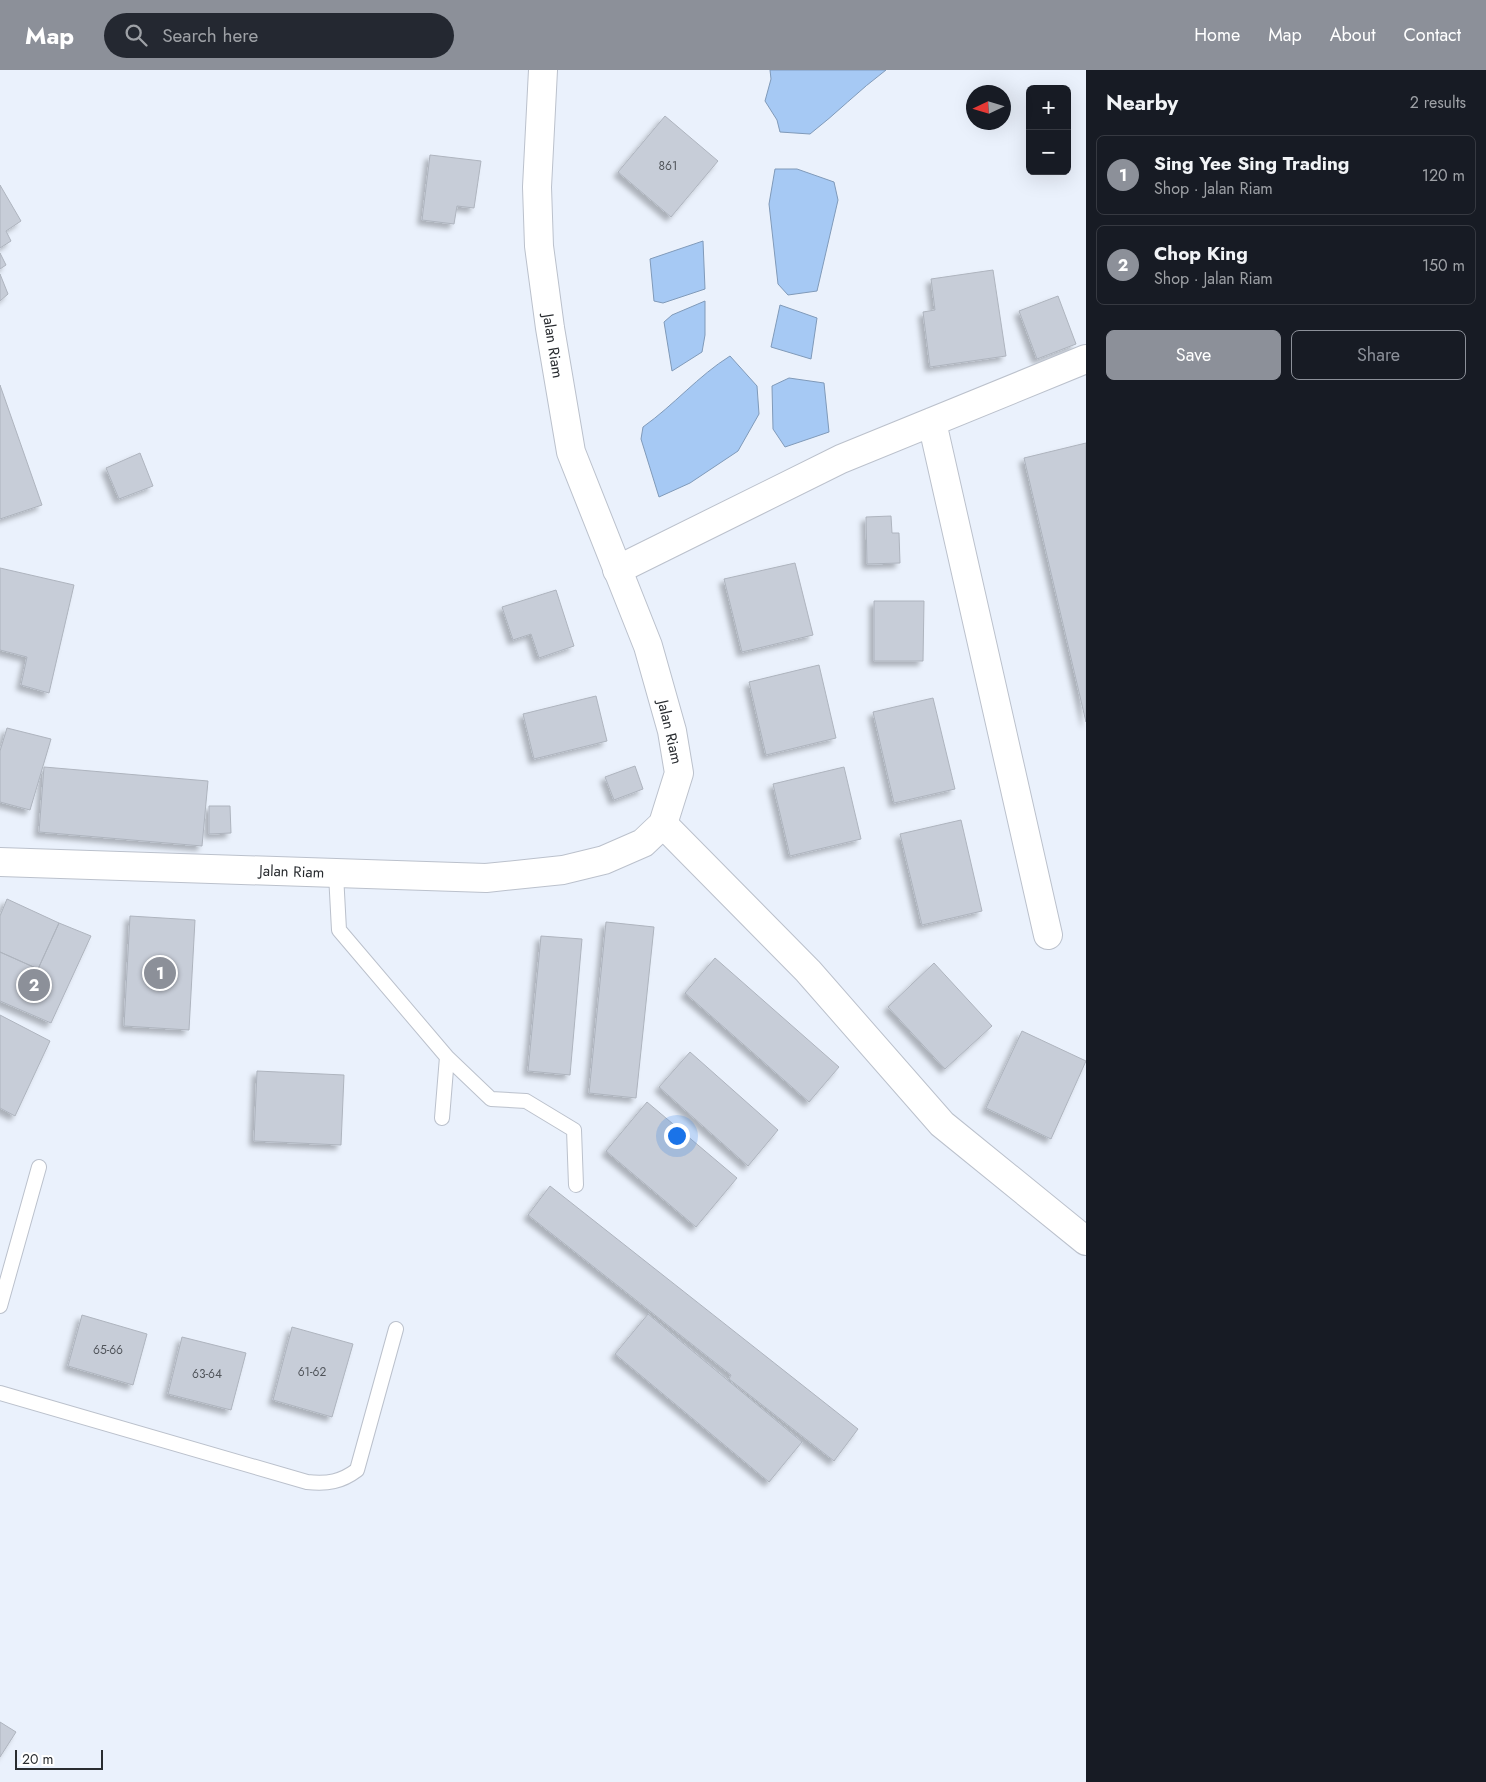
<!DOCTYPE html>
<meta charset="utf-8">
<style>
:root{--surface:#171b24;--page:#242831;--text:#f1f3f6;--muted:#9ea1a6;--line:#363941;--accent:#8c9099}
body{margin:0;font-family:Jost,sans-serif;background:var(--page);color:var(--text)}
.controls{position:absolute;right:15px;top:15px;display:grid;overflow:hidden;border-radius:8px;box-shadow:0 5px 20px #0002}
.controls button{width:45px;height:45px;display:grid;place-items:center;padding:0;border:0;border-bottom:1px solid var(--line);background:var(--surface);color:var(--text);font:25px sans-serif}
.compass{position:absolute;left:966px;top:15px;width:45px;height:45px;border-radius:50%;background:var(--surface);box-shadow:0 5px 20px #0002;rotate:266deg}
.scale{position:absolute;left:15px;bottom:12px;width:88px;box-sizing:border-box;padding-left:5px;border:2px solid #292c30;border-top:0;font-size:14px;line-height:18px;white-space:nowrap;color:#292c30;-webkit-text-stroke:4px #fff;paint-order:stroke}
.you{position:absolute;left:676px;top:1065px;width:18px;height:18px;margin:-12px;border:4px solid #fff;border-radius:50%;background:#1a73e8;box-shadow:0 0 0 8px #1a73e833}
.badge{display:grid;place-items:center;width:32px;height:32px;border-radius:50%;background:var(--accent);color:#fff;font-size:16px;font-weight:700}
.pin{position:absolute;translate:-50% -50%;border:2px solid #fff;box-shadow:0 1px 5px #0006}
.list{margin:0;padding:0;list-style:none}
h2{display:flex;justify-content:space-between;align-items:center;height:65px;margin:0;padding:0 20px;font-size:21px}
h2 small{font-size:16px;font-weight:400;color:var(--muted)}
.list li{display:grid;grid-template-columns:32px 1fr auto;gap:15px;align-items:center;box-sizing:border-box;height:80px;margin:0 10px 10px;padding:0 10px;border:1px solid var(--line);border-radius:8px}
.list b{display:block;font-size:19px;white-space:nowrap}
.list p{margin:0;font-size:16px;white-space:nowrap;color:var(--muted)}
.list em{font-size:16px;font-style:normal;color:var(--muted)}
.actions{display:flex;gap:10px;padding:15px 20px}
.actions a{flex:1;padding:11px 0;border:1px solid var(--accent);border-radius:8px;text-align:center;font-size:18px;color:var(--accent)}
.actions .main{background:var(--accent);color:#fff}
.icon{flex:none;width:28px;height:28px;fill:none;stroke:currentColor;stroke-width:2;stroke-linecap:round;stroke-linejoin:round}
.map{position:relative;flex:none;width:1086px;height:1712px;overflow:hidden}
header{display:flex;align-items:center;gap:30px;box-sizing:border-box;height:70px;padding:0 25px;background:var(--accent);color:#fff}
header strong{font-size:24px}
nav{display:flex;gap:28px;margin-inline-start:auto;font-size:18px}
.search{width:350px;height:45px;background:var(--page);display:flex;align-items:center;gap:12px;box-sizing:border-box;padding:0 18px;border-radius:28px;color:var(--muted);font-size:19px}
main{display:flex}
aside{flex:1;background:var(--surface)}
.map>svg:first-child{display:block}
</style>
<header>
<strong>Map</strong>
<div class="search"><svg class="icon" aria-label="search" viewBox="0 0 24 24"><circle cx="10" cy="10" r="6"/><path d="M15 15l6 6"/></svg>Search here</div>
<nav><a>Home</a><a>Map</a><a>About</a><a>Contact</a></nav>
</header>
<main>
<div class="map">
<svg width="1086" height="1712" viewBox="0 0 1086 1712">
<defs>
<filter id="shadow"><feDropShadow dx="-4.5" dy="4.5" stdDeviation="2.5" flood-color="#0004"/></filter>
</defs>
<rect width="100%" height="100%" fill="#eaf1fc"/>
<!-- water -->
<path fill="#a6c9f4" stroke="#809ab9" d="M770 0H886C859 20 836 44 810 64L780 62 777 50 765 31 771 9Z
M775 99H797L834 112 838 130 817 221 788 225 778 214 769 134Z
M703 171 705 219 663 233 654 231 650 189Z
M705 231V265L702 282 672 301 664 252 672 245Z
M780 235 817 248 811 289 771 277Z
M730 286 757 316 759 344 738 381 690 413 659 427 641 369 643 357C674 335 698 306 730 286Z
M789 308 824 313 829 362 785 377 773 359 772 316Z"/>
<!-- building -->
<path fill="#c7cdd8" stroke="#aeb4be" filter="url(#shadow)" d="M665 46 718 91 671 147 618 102Z
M430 85 481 91 474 138 457 136 454 154 422 150Z
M0 115 21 151 6 161 11 171 0 178Z
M0 183 6 195 0 199Z
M993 200 1006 286 930 297 923 242 935 240 931 209Z
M0 204 8 224 0 231Z
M1058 226 1076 274 1037 289 1019 241Z
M0 315 42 435 0 449Z
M1086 373V652L1024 388Z
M140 383 153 416 119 429 106 398Z
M891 446 892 463H899L900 493 867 494 866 447Z
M795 493 813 565 742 582 724 509Z
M0 498 74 515 49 623 21 615 27 587 0 580Z
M556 520 574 576 539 588 531 564 513 570 502 537Z
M874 531H924L923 591H874Z
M819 595 836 668 766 685 749 612Z
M596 626 607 671 534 689 523 644Z
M933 628 955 719 894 733 873 642Z
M7 658 51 669 30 740 0 732V681Z
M635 696 643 719 614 730 605 707Z
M44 697 208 711 202 776 39 762Z
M844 697 861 769 790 786 773 714Z
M209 736H230L231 763 209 764Z
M961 750 982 841 922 855 900 764Z
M7 829 59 853 38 899 0 882V846Z
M130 846 195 850 189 960 124 956Z
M606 852 654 857 636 1028 589 1023Z
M59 853 91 866 51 953 0 931V882L38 899Z
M541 866 582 869 570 1005 528 1001Z
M715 888 839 997 809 1032 685 923Z
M934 893 992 956 945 999 888 937Z
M0 945 50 971 15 1046 0 1038Z
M1022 961 1086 991 1051 1069 986 1038Z
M690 982 778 1060 748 1096 659 1017Z
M257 1001 344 1005 341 1075 254 1071Z
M647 1032 737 1108 696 1157 606 1081Z
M550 1116 858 1359 834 1391 729 1309 731 1305 528 1145Z
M648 1244 802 1372 769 1412 615 1284Z
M82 1245 147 1264 133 1315 68 1296Z
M292 1257 353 1274 332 1347 273 1330Z
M182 1267 246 1283 231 1340 168 1324Z
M0 1652 16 1662 0 1687Z"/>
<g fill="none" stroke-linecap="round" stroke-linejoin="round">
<defs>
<path id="service" d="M336 804 339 860 447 987 442 1048
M447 987 491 1029 526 1031 574 1060 576 1115
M0 1236 39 1097
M0 1323 307 1412C328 1414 341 1412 357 1400L396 1259"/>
<path id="minor" d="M932 352 1048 865
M617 500 841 389 1086 289
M663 754 808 901 942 1054 1086 1171"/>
<g id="tertiary">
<path id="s1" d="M0 792 486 808 563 800 604 790 643 773 663 754 679 703 672 661 648 576 571 382 550 258 539 176 537 117 543 0"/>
</g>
</defs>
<!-- service casing -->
<use href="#service" stroke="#bbc1cc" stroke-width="16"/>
<!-- minor casing -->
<use href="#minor" stroke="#bbc1cc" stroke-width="30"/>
<!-- tertiary casing -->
<use href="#tertiary" stroke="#bbc1cc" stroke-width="30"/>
<!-- service -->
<use href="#service" stroke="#fff" stroke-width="14"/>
<!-- minor -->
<use href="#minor" stroke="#fff" stroke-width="28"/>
<!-- tertiary -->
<use href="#tertiary" stroke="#fff" stroke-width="28"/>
</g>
<g text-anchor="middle" stroke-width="4.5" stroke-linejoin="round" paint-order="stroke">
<!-- number labels -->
<g font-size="12" fill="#50545a">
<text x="668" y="100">861</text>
<text x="108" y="1284">65-66</text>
<text x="312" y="1306">61-62</text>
<text x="207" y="1308">63-64</text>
</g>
<!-- street labels -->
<g font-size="15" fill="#292c30" stroke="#fff">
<text transform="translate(553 276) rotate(81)" y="5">Jalan Riam</text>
<text transform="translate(670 662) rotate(77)" y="5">Jalan Riam</text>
<text dy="5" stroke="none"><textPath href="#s1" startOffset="292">Jalan Riam</textPath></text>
</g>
</g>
</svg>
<div class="controls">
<button>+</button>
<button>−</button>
</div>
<svg class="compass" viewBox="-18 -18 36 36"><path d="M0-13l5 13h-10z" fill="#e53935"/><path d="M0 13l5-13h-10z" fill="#9ea1a6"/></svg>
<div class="scale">20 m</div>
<div class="you"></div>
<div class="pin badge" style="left:160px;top:903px">1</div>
<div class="pin badge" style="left:34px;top:915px">2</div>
</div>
<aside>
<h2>Nearby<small>2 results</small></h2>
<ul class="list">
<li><span class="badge">1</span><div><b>Sing Yee Sing Trading</b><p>Shop · Jalan Riam</p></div><em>120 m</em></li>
<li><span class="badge">2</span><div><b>Chop King</b><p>Shop · Jalan Riam</p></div><em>150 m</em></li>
</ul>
<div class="actions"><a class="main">Save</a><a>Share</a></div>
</aside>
</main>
